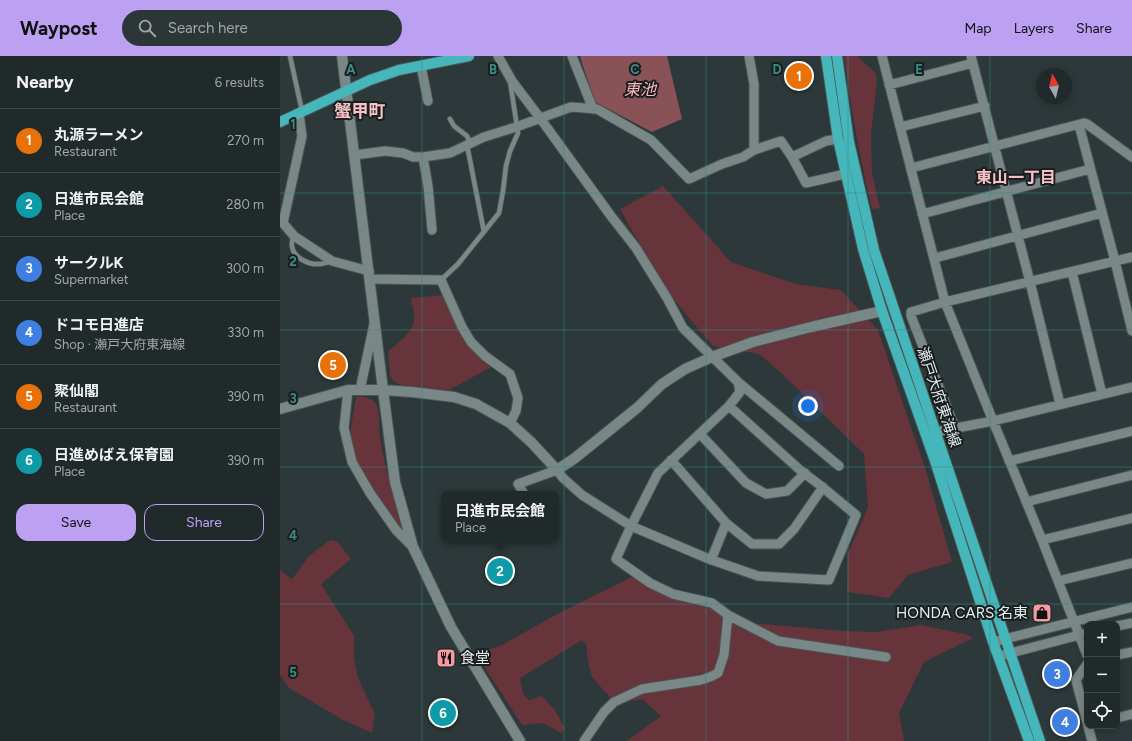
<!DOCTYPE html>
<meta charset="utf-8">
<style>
:root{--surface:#212a2b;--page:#2d3637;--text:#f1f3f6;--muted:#a2a7a9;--line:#3e4647;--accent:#bca0f2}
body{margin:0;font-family:Figtree,"Noto Sans JP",sans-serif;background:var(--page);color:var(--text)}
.controls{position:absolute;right:12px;bottom:12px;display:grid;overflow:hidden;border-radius:8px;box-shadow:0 2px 10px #0003}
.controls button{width:36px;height:36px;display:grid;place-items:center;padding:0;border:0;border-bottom:1px solid var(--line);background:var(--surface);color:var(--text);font:20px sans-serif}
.compass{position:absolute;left:756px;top:12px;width:36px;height:36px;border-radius:50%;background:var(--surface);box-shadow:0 2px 10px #0003;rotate:352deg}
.you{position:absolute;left:528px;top:350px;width:14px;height:14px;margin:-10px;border:3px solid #fff;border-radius:50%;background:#1a73e8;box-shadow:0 0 0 6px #1a73e833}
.badge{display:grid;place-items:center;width:26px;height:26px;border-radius:50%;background:var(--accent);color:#fff;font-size:13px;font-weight:700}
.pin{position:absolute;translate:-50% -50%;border:2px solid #fff;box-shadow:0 1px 4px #0006}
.popup{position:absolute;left:161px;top:435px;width:118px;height:52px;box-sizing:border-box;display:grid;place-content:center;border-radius:8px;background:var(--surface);filter:drop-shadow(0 1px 3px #0005);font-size:13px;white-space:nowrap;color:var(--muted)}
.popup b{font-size:15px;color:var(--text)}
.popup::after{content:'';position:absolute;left:50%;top:100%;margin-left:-8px;border:8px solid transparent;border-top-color:var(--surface)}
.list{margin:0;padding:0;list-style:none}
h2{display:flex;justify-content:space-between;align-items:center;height:52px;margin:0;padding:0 16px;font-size:17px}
h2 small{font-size:13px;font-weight:400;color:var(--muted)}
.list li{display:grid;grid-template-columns:26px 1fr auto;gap:12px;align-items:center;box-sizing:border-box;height:64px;padding:0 16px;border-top:1px solid var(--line)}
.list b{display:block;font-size:15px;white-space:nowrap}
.list p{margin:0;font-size:13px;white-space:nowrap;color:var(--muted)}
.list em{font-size:13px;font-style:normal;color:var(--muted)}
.actions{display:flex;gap:8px;padding:12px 16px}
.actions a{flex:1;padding:9px 0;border:1px solid var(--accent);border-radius:12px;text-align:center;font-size:14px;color:var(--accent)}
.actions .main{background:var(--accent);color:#111}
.icon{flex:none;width:22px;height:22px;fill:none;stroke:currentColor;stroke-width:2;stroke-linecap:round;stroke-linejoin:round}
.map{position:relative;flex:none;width:852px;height:685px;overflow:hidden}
header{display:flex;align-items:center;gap:24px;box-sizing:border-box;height:56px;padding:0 20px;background:var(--accent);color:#111}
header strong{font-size:19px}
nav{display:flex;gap:22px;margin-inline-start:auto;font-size:14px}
.search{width:280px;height:36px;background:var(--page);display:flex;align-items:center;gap:10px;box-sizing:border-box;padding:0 14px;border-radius:22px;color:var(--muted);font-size:15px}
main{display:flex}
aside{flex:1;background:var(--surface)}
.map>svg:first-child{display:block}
</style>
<header>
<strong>Waypost</strong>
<div class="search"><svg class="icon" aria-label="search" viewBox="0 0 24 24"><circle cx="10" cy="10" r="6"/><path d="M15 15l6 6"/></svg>Search here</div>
<nav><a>Map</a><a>Layers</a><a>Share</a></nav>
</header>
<main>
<aside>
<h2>Nearby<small>6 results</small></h2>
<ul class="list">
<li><span class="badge" style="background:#e8710a">1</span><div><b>丸源ラーメン</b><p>Restaurant</p></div><em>270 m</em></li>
<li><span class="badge" style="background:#0f9aa8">2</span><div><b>日進市民会館</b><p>Place</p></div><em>280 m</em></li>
<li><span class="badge" style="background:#3f7fe0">3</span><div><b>サークルK</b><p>Supermarket</p></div><em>300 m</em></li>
<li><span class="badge" style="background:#3f7fe0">4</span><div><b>ドコモ日進店</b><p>Shop · 瀬戸大府東海線</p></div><em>330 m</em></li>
<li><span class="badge" style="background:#e8710a">5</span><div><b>聚仙閣</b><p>Restaurant</p></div><em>390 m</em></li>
<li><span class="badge" style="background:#0f9aa8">6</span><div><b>日進めばえ保育園</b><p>Place</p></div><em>390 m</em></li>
</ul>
<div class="actions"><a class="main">Save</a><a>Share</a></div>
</aside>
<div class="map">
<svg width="852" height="685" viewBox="0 0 852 685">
<rect width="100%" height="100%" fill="#2c3839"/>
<!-- green -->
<path fill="#66343a" d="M564 0H577L596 17 597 25 591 78 592 118 600 152 592 153C580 103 571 52 564 0Z
M383 130 451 206 516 228 561 234 598 274 646 415 672 506 628 519 609 542 567 536 568 498 588 451 584 398 498 314 479 298 433 290 403 255 382 228 340 153Z
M163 239 180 277 189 290 213 310 169 334 121 329 113 325 110 319 108 295C118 287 132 277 134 264 135 257 132 249 131 242Z
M76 341C83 341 92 341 96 348 101 356 98 372 100 382 105 413 114 442 125 472L121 473 99 442 77 405 73 391 71 380V371Z
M50 484 58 486 71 503 41 528 74 580V601L78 622 95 658 92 677 63 664 9 632 0 619V514L12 523 29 500Z
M352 521 428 550 452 556 457 566 564 575 596 576 641 569 685 578 693 582 644 606 619 657 624 685H347L381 660 362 643 336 648 312 621 308 606 306 588 302 584 240 622 243 637 249 644 262 640 275 654 285 673 281 677 263 667 242 669 196 598 200 594H207L220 590 283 555Z"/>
<!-- water -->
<path fill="#885257" d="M301 0H387L402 63 372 76 315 46 300 1Z"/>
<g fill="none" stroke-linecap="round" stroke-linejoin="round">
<defs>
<path id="service" d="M10 0 22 55
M170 63 174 70 187 80 190 87
M187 89 204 176
M14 180C13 183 11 187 12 190 13 201 28 209 39 208 43 208 48 206 52 205
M161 224 178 208 219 157 223 135 226 110 230 95 238 77 230 25"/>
<path id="minor" d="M218 0 232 25 260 62 331 160 356 192 387 242 403 272 458 326 559 410
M292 0 313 53
M602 0 665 246 713 365 762 484 807 599
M691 0 750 226 780 348
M141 10 148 45
M609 29 693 7
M19 57 22 80 3 167 14 180 52 205 89 215
M799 69 835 205 852 275
M620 71 705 50
M474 94 501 85 512 101 526 127 565 118
M75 99 105 95 123 97 133 101H143L170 97 204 81 236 71 291 51 317 53 371 84 409 123 442 108 463 101 474 94V28L469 0
M143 101 148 130 152 174
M512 101 546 85 558 83
M631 112 804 67 807 68 852 101
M642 158 810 113
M655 202 822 157
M792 216 822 338
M90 223 161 224 182 271 191 286 205 300 230 318 238 342 236 355 230 367
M68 334 64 372 72 406 90 437 116 474 133 491
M80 334 94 268
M449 350 460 336 458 326
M675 372 631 260V256L665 246 852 201
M655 376 713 365 852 331
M420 378 466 427 486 438 507 435 525 417
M391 404 446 467 431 504
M729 405 852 375
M244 438 238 428 277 414 283 422 302 439 351 470 429 503 478 520 549 524 576 459 541 430 520 414 449 350 378 417 351 470 336 503 370 527 393 538 432 547 448 559 498 585 606 601
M746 446 852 419
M446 467 472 488H499L514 473 543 431
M762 484 852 462
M778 525 852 507
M837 570 852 567
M713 586 852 551
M837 599 852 596
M719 600 807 577
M807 608 796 624 807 666
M837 662 852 658
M808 670 812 685
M304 685 324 656 334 646 362 633 421 624 430 621 438 617 444 599 448 559"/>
<path id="tertiary" d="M62 0 103 334 115 426 133 491 171 571 240 685
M0 353 68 334H103L132 336 174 341 196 348 230 367 251 386 277 414 295 402 357 352 382 328 405 313 432 301 473 286 531 271 602 255"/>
<path id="primary" d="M546 0 558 83 583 193 602 255 654 402 713 586 749 685
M557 0 569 86 594 194 760 685
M0 66 90 24 119 14 189 0"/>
</defs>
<!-- service casing -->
<use href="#service" stroke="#4a5455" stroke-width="6"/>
<!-- minor casing -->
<use href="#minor" stroke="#4a5455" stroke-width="11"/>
<!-- tertiary casing -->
<use href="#tertiary" stroke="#4a5455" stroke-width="12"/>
<!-- primary casing -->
<use href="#primary" stroke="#4a5455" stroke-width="12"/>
<!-- service -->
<use href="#service" stroke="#798787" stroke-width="4.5"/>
<!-- minor -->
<use href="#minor" stroke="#798787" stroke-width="9"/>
<!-- tertiary -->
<use href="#tertiary" stroke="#798787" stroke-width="10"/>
<!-- primary -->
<use href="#primary" stroke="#45b6ba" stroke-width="10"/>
</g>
<!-- grid -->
<path fill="none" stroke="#398d87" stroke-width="1" stroke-opacity="0.55" d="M142 0V685M284 0V685M426 0V685M568 0V685M710 0V685M0 137H852M0 274H852M0 411H852M0 548H852"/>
<!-- icons -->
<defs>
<symbol id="shop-square" viewBox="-11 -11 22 22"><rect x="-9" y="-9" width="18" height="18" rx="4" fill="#f49aa3" stroke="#191e1f"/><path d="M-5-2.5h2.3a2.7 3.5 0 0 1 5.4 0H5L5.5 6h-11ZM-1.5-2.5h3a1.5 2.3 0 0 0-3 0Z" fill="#111"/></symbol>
<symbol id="restaurant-square" viewBox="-11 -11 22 22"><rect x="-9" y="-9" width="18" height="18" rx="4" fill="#f49aa3" stroke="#191e1f"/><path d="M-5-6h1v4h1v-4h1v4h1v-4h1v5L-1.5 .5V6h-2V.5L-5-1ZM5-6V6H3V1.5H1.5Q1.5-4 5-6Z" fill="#111"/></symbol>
</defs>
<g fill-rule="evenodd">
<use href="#shop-square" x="751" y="546" width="22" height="22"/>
<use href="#restaurant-square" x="155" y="591" width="22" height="22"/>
</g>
<g text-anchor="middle" stroke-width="4" stroke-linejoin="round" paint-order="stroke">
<!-- street labels -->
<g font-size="15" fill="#e3ebeb" stroke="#191e1f">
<text transform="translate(659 341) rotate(71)" y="5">瀬戸大府東海線</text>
</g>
<!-- poi labels -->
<g font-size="15" fill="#e3ebeb" stroke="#191e1f" text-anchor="end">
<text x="748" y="562">HONDA CARS 名東</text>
<text x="180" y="607" text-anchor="start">食堂</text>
</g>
<!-- water labels -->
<g font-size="16" font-style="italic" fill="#fdb6bc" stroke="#191e1f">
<text x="360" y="39">東池</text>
</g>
<!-- neighbourhood labels -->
<g font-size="16" font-weight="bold" fill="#f8c3c7" stroke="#191e1f">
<text x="736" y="127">東山一丁目</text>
</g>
<!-- quarter labels -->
<g font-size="17" font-weight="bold" fill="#f8c3c7" stroke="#191e1f">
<text x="80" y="61">蟹甲町</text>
</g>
</g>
<g font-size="13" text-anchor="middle" font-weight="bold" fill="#398d87" stroke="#191e1f" stroke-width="4" stroke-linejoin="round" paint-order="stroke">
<text x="71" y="18">A</text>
<text x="213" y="18">B</text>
<text x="355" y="18">C</text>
<text x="497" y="18">D</text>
<text x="639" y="18">E</text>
<text x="13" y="73">1</text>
<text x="13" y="210">2</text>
<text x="13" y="347">3</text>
<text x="13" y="484">4</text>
<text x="13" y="621">5</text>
</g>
</svg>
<div class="controls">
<button>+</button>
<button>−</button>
<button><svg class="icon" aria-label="locate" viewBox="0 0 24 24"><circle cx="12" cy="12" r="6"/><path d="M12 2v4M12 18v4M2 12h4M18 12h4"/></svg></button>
</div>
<svg class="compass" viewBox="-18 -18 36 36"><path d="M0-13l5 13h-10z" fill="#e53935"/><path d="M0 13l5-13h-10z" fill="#a2a7a9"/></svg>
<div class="you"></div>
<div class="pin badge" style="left:519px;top:20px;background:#e8710a">1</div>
<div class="pin badge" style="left:220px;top:515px;background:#0f9aa8">2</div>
<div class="popup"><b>日進市民会館</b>Place</div>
<div class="pin badge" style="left:777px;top:618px;background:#3f7fe0">3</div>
<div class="pin badge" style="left:785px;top:666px;background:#3f7fe0">4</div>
<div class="pin badge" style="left:53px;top:309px;background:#e8710a">5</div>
<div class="pin badge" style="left:163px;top:657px;background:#0f9aa8">6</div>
</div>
</main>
